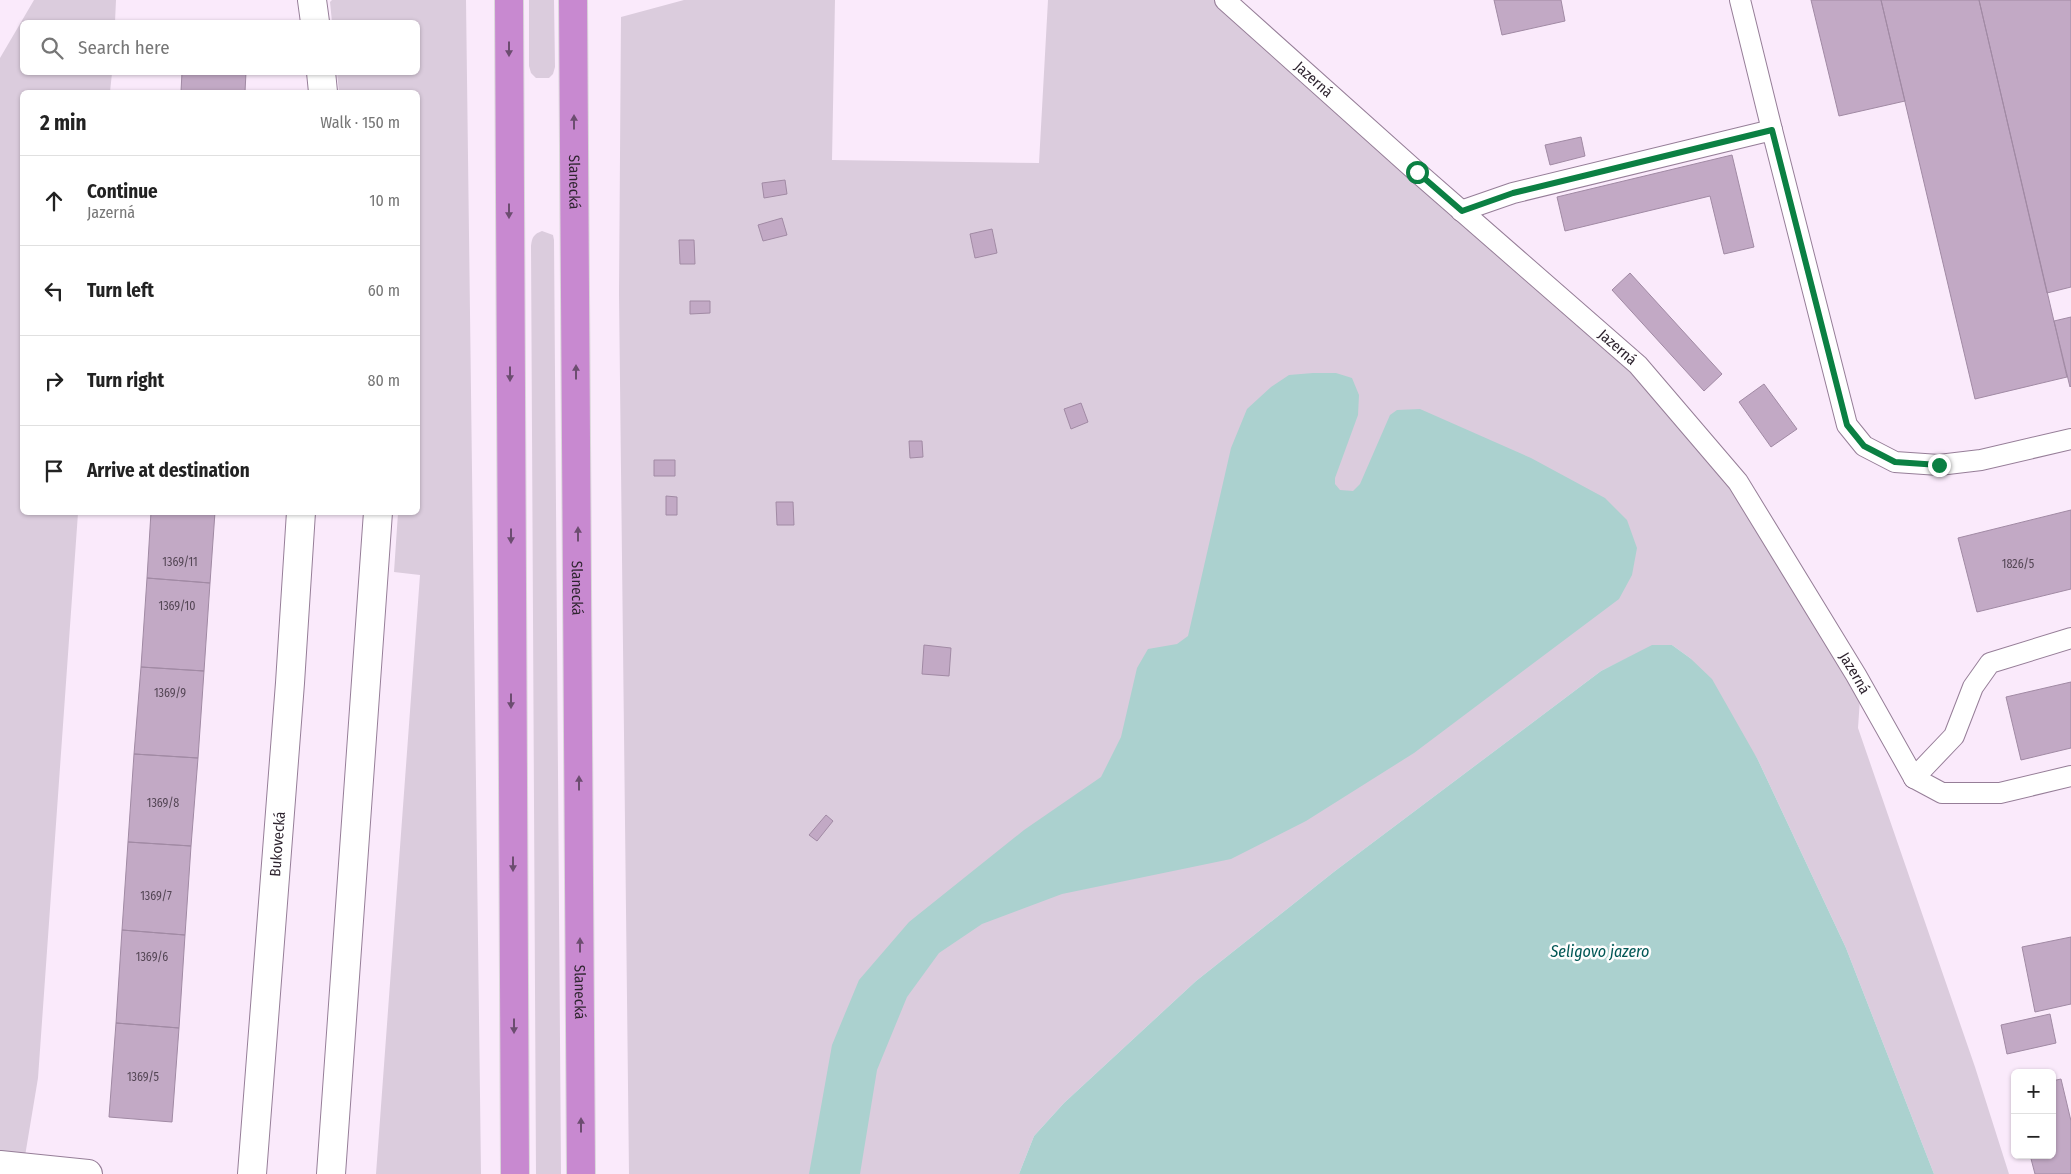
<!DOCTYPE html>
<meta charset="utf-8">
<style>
:root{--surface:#fff;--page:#f6f6f6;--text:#222;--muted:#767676;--line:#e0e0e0}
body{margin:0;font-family:"Fira Sans Condensed",sans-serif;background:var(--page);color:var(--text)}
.controls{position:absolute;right:15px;bottom:15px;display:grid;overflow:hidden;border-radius:8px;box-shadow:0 1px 4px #0004}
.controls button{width:45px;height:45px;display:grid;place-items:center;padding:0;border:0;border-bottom:1px solid var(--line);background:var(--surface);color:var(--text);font:25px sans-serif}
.stop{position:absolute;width:15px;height:15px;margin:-11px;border:4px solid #0b8043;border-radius:50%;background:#fff}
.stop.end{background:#0b8043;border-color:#fff;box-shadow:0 1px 5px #0008}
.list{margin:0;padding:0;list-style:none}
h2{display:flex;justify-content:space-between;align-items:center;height:65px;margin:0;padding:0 20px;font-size:21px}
h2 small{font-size:16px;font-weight:400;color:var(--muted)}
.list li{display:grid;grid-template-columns:32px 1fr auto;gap:15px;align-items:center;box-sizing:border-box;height:90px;padding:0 20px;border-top:1px solid var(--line)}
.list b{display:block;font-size:19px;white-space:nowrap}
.list p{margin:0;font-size:16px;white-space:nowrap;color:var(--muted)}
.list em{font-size:16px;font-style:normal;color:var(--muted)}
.icon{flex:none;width:28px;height:28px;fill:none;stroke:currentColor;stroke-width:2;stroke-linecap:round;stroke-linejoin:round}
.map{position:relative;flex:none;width:2071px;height:1174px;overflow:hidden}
.search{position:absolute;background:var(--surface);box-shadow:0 1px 4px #0004;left:20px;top:20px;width:400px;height:55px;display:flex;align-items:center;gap:12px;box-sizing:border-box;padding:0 18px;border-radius:8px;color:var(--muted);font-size:19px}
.panel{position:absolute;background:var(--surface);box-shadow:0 1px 4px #0004;left:20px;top:90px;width:400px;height:425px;border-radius:8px}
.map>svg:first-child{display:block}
</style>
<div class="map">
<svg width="2071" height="1174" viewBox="0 0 2071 1174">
<rect width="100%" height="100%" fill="#faeafb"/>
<!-- green -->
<path fill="#dbccdd" d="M34 0H116L115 22H22V72L112 73 110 92H22V512L78 513 38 1078 23 1168 0 1165V58Z
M332 0H466L481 1174H376L420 575 394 572 398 513 418 512V92H339L337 73 418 72V22H332L330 2Z
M529 0H554L555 67 553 74 549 78H536L531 73 529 66Z
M684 0H835L832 160 1039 163 1048 0H1224L1638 365 1732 475 1861 684 1858 728 1975 1067 2009 1174H1934L1846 948 1758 760 1690 658 1672 645 1652 646 1601 671 1335 871 1196 981 1064 1103 1034 1136 1019 1174H629L619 294 621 17Z
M542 231 553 235 554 240 561 1174H536L531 246C532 237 534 234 542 231Z"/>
<!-- water -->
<path fill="#abd1cf" d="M1313 373H1336L1352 378 1359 395 1358 415 1335 478V484L1340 490 1353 491 1360 484 1390 415 1397 410 1420 409 1531 458 1605 498 1627 520 1637 548 1632 575 1619 599 1414 753 1306 821 1231 859 1062 894 982 924 939 953 907 997 877 1070 860 1174H809L832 1045 859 980 909 922 1024 830 1101 777 1121 737 1137 668 1148 649 1177 644 1188 636 1231 448 1247 409 1271 387 1289 375Z
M1652 645H1672L1690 658 1712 679 1758 760 1846 948 1934 1174H1019L1034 1136 1064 1103 1196 981 1335 871 1601 671Z"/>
<!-- building -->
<path fill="#c2a9c5" stroke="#a18aa4" d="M1494 0H1561L1565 21 1502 35Z
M1811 0H1881L1905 101 1839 116Z
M1881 0H1979L2067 377 1975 399Z
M1979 0H2071V287L2047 293Z
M182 72H246L245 92H181Z
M1581 137 1585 156 1550 165 1545 145Z
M1732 155 1754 247 1724 254 1710 196 1565 231 1557 197Z
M785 180 787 194 764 198 762 183Z
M782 218 787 235 763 241 758 225Z
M992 229 997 253 975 258 970 234Z
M679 240H694L695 264H680Z
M1630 273 1722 374 1704 391 1612 290Z
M690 301H710V313L690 314Z
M2071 317V386L2070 387 2054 321Z
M1764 384 1797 429 1771 447 1739 402Z
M1081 403 1088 422 1071 429 1064 409Z
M909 441H922L923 457 910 458Z
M654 460H675V476H654Z
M666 496 677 497V515H666Z
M776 502H793L794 525H777Z
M2071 510V589L1977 612 1958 538Z
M151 512H215L210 583 147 578Z
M147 578 210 583 204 671 141 667Z
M924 645 951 648 949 676 922 674Z
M141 667 204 671 198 758 134 754Z
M2071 682V748L2021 760 2006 697Z
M134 754 198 758 191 846 128 842Z
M826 815 833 821 817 841 809 835Z
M128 842 191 846 185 935 122 930Z
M122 930 185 935 179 1028 116 1023Z
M2071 937V1004L2035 1012 2022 947Z
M2050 1014 2056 1043 2007 1054 2001 1025Z
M116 1023 179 1028 172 1122 109 1117Z
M2061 1079 2071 1121V1174H2035L2030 1155H2052V1081Z"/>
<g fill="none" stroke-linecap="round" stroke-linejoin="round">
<defs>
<g id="lane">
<path id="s1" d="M1225 0 1417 172 1638 365 1738 482 1856 675 1914 778"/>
<path d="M1740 0 1772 130"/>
<path d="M1461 211 1513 193 1772 130 1847 425 1864 446 1895 462 1939 465 1981 460 2071 439"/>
<path d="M1914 778 1954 736 1973 687 1990 663 2071 638"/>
<path d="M1914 778 1942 793H2000L2071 776"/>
</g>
<g id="street">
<path d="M312 0 315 22"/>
<path d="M321 72 323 92"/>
<path d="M0 1165 88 1174"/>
<path id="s2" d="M252 1174 290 683 301 512"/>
<path d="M331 1174 378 512"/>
</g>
<g id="highway">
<path d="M509 0 515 1174"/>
<path id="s3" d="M573 0 581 1174"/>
</g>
</defs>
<!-- lane casing -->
<use href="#lane" stroke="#967e98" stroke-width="22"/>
<!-- street casing -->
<use href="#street" stroke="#967e98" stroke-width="30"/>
<!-- highway casing -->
<use href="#highway" stroke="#dad8da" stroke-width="30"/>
<!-- lane -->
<use href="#lane" stroke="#fff" stroke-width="20"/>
<!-- street -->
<use href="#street" stroke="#fff" stroke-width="28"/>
<!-- highway -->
<use href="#highway" stroke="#c889d0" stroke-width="28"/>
</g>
<!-- one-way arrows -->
<defs><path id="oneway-solid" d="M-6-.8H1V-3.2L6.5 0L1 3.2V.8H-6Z" transform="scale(1.25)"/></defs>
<g fill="#6c4d70">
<use href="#oneway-solid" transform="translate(509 49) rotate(90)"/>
<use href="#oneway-solid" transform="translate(574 122) rotate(-90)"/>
<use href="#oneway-solid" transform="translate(509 211) rotate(90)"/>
<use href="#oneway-solid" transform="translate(576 372) rotate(-90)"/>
<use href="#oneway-solid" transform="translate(510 374) rotate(90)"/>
<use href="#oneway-solid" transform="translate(578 534) rotate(-90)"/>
<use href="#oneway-solid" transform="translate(511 536) rotate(90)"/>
<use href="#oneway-solid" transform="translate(511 701) rotate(90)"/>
<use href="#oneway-solid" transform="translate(579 783) rotate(-90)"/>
<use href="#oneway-solid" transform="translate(513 864) rotate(90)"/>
<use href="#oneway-solid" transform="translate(580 945) rotate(-90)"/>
<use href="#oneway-solid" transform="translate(514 1026) rotate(90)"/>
<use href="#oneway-solid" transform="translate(581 1125) rotate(-90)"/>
</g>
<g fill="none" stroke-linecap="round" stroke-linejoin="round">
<!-- route -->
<path stroke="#0b8043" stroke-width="6" d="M1417 172 1462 211 1513 193 1772 130 1847 425 1864 446 1895 462 1939 465"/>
</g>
<g text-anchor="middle" stroke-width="5" stroke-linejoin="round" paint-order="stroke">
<!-- number labels -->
<g font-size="12" fill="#544655">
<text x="180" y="566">1369/11</text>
<text x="2018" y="568">1826/5</text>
<text x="177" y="610">1369/10</text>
<text x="170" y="697">1369/9</text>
<text x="163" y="807">1369/8</text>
<text x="156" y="900">1369/7</text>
<text x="152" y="961">1369/6</text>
<text x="143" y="1081">1369/5</text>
</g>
<!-- street labels -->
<g font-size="15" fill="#2f2530" stroke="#fdfdfd">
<text dy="5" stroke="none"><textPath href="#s1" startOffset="119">Jazerná</textPath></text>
<text dy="5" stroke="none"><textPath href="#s3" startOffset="182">Slanecká</textPath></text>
<text dy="5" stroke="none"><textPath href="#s1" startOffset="524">Jazerná</textPath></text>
<text dy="5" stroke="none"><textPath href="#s3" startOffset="588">Slanecká</textPath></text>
<text dy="5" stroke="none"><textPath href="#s1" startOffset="929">Jazerná</textPath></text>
<text dy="5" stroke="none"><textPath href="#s2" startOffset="331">Bukovecká</textPath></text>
<text dy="5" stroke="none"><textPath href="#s3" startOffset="992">Slanecká</textPath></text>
</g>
<!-- water labels -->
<g font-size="16" font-style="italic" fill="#005755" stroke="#fdfdfd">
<text x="1600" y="957">Seligovo jazero</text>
</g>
</g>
</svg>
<div class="controls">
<button>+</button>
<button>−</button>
</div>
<div class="stop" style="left:1417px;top:172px"></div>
<div class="stop end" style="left:1939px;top:465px"></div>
<div class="search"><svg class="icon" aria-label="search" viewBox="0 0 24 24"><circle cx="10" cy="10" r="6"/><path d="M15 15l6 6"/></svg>Search here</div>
<section class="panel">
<h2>2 min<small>Walk · 150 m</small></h2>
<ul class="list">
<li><svg class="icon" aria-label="ahead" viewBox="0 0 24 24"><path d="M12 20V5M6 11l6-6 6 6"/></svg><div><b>Continue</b><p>Jazerná</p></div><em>10 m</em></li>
<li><svg class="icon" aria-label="left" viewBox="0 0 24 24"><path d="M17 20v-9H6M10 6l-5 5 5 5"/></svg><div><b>Turn left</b></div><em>60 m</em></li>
<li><svg class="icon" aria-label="right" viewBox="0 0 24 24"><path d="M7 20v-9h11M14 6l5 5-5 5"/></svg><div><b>Turn right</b></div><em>80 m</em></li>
<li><svg class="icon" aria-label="arrive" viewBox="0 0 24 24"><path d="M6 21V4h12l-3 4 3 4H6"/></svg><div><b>Arrive at destination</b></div></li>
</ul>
</section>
</div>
